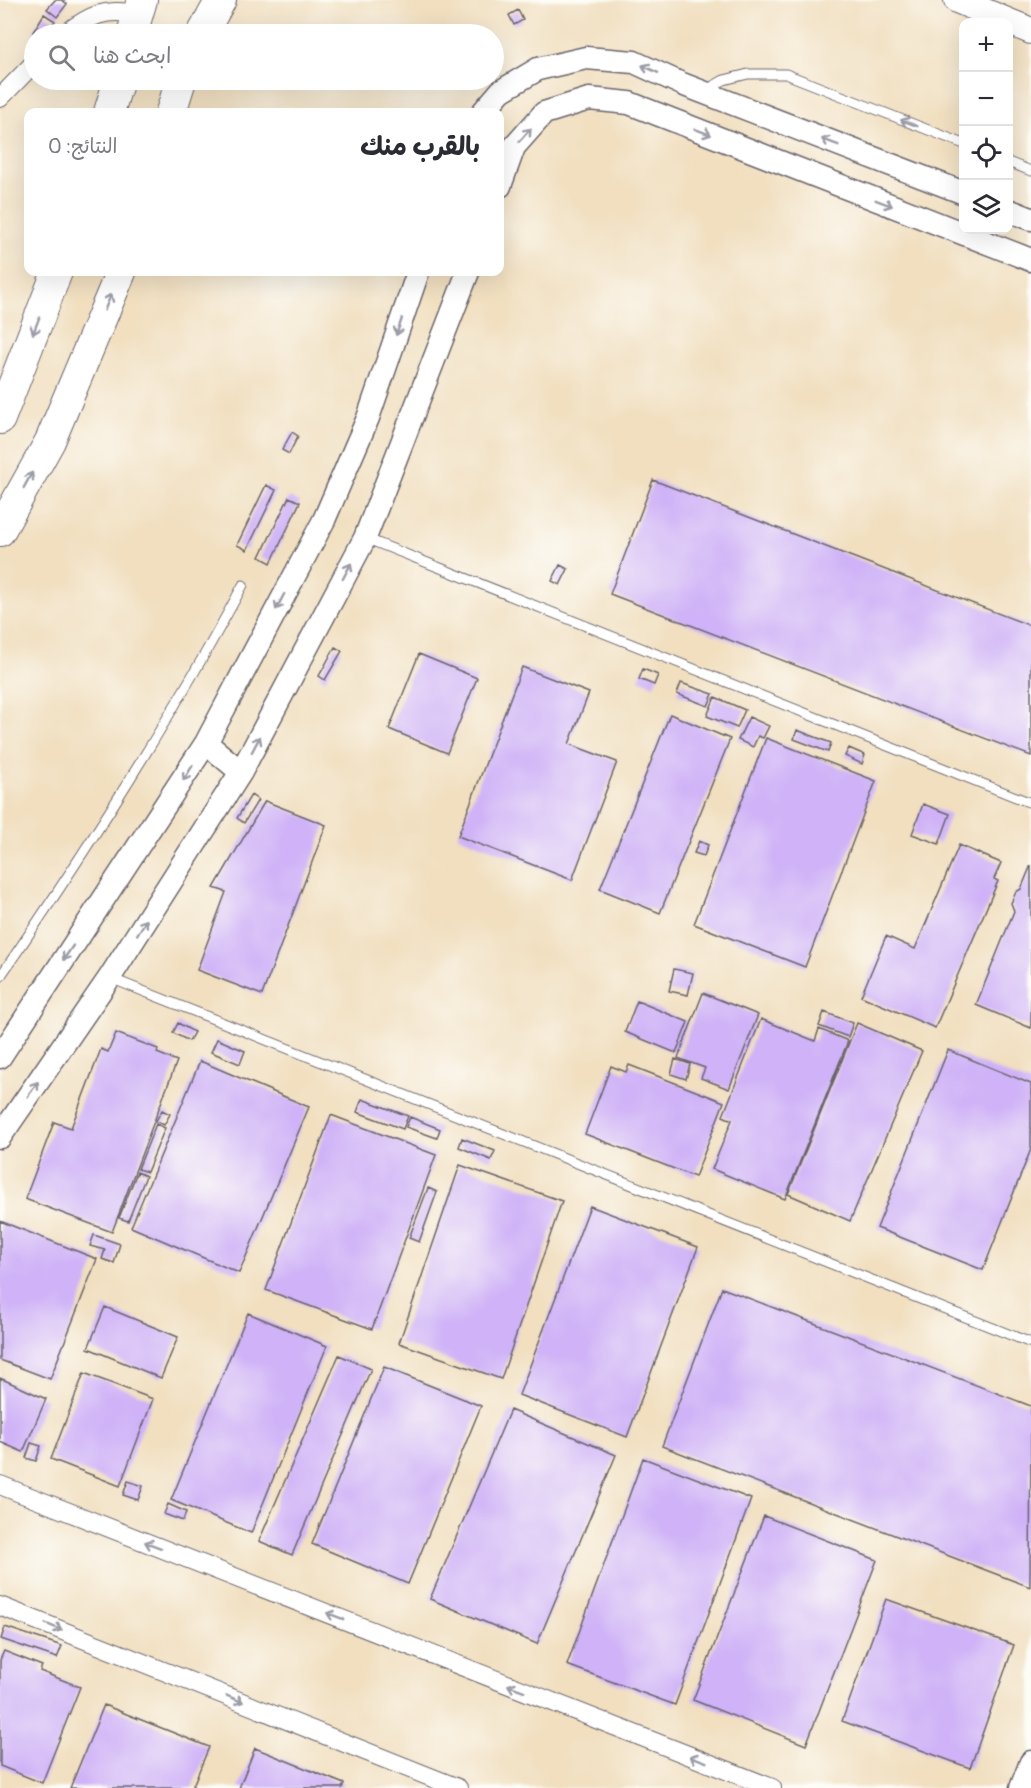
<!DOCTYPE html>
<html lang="ar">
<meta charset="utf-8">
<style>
:root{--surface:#fff;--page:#f2f2f3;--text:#2b2b33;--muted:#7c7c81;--line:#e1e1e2}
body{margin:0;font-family:Pangolin,"Playpen Sans Arabic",sans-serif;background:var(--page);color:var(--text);direction:rtl}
.controls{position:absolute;right:18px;top:18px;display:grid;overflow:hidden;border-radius:12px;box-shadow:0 6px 24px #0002}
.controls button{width:54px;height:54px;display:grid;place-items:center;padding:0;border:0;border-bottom:2px solid var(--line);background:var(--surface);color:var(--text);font:30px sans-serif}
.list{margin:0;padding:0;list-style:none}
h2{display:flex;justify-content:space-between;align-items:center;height:78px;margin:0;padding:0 24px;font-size:26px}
h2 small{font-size:20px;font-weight:400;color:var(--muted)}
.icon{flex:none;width:33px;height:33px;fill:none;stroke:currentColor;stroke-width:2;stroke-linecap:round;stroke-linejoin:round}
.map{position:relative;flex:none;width:1031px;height:1788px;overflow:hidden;direction:ltr}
.search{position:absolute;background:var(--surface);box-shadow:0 6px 24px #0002;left:24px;top:24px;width:480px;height:66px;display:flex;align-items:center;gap:15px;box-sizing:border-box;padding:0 21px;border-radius:33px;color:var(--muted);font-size:22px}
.panel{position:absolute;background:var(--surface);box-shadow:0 6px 24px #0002;left:24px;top:108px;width:480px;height:168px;border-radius:12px;direction:rtl}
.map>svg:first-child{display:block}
</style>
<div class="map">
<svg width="1031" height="1788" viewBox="0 0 1031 1788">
<rect width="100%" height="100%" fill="#fdfcf7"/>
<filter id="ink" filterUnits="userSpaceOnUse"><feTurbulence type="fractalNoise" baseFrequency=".0167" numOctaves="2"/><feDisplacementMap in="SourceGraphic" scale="12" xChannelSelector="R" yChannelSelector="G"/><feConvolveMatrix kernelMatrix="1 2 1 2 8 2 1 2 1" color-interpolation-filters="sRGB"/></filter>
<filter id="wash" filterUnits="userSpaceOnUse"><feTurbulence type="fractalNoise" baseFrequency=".008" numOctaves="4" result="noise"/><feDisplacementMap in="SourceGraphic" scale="24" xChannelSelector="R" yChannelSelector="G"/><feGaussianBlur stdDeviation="1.35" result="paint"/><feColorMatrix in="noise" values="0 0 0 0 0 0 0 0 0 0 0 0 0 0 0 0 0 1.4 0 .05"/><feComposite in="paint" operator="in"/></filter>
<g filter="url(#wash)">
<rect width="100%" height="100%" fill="#f1dfc0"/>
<g id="blocks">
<!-- building -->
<path fill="#cfb2f7" d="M55 0H62L67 4 57 17 47 9Z
M518 10 523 20 514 25 509 15Z
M44 14 55 21 46 34H36L33 32Z
M292 432 298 436 289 454 282 450Z
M653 480 1031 626V756L610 594Z
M266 485 276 490 247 550 237 545Z
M289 497 300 502 271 563 260 557Z
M560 565 568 569 560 585 552 581Z
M335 647 342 651 325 680 319 676Z
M419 654 477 678 447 753 389 729Z
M522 667 589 693 569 744 617 762 572 880 458 836Z
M643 669 658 675 654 685 639 679Z
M681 683 713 694 708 706 677 694Z
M715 697 745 710 737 728 707 716Z
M670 714 730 739 660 913 600 889Z
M749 717 769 726 763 738 758 736 753 747 738 740Z
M797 730 831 743 828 752 794 739Z
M766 738 876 781 805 967 694 924Z
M849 748 865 755 862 764 845 756Z
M251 795 258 800 244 823 237 818Z
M265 801 326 825 262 995 197 970 226 892 214 888Z
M923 804 950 814 939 844 912 834Z
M699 841 708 845 704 856 694 853Z
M959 845 1001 863 994 879 998 881 935 1028 861 996 886 936 915 949Z
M1031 865V1028L976 1005 1014 911 1011 903 1016 892 1021 889Z
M674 969 693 973 688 995 669 991Z
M703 993 758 1015 729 1089 701 1078 705 1068 678 1058Z
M637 1001 688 1022 676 1053 625 1032Z
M824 1012 853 1023 848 1037 819 1026Z
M761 1019 815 1041 819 1029 848 1041 785 1199 712 1169 732 1120 723 1116Z
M178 1023 194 1032 189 1041 173 1033Z
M857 1023 922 1051 850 1221 788 1194Z
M116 1033 158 1049 157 1053 177 1061 112 1232 25 1199 54 1122 71 1128 101 1049 108 1052Z
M217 1039 245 1051 240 1064 211 1052Z
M948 1050 1031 1084V1149L983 1270 877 1228Z
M675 1059 690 1064 686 1079 671 1074Z
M200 1061 309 1107 239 1273 131 1227Z
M629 1065 724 1102 695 1177 585 1134 611 1066 626 1072Z
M362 1099 408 1116 403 1129 357 1112Z
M162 1110 170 1114 164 1125 156 1121Z
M331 1115 436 1155 372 1329 266 1290Z
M410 1117 440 1129 437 1138 406 1127Z
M156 1124 165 1128 147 1172 138 1169Z
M462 1138 495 1151 491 1160 459 1147Z
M460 1165 562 1201 501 1379 399 1343Z
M137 1172 146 1176 128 1221 119 1218Z
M428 1188 437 1192 419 1242 409 1238Z
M590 1206 698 1247 627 1437 519 1395Z
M0 1221 97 1259 50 1379 0 1360Z
M94 1235 120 1244 114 1263 102 1259 105 1250 90 1246Z
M722 1288 1031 1406 1030 1587 662 1446Z
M105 1307 178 1337 161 1378 88 1348Z
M248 1313 327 1346 251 1533 171 1500Z
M339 1355 371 1369 292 1555 259 1541Z
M384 1367 481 1406 408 1584 312 1544Z
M84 1373 153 1399 120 1486 51 1459Z
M0 1378 46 1399 23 1452 0 1442Z
M510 1410 616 1455 537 1644 430 1599Z
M31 1443 41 1446 36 1461 26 1458Z
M643 1458 751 1499 675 1705 567 1665Z
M128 1481 143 1486 138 1500 123 1495Z
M168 1504 186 1512 183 1521 164 1514Z
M764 1516 877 1560 806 1745 693 1700Z
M886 1599 1014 1645 970 1768 842 1721Z
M5 1627 62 1646 57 1658 1 1639Z
M4 1651 42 1666 40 1671 80 1687 42 1783 0 1766V1660Z
M104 1705 209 1747 192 1788H70Z
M255 1748 344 1784 342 1788H239Z"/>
</g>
</g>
<g filter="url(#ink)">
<use href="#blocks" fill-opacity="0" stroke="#6a646a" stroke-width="1.5"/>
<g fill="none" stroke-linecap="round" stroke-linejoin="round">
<defs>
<path id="service" d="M706 90 724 80 748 74H786L964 144
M1008 162 1031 171
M365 538 1031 803
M0 977C87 850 170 721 243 585
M110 978 1031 1343"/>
<path id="minor" d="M65 34C90 15 107 7 138 15
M0 98 34 63
M0 1485 772 1788
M0 1606 458 1788"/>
<path id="tertiary" d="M483 112 501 91 538 69 586 58 634 62 682 84 964 193
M500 186 514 147 544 113 589 99 629 103 1031 260
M1008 210 1031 219
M206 743 241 772
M0 1057 206 743 324 520 368 418 418 272
M0 1137 110 977 241 772 365 538 468 272
M1021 1788 1031 1762"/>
<path id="secondary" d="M957 0 1031 31"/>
<path id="primary" d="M132 34 142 0
M202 34 221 0
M109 112 119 80
M171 112 181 80
M0 419 57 272
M0 531 50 441 121 272"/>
</defs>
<!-- service casing -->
<use href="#service" stroke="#6a646a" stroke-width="11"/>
<!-- minor casing -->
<use href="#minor" stroke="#6a646a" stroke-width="20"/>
<!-- tertiary casing -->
<use href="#tertiary" stroke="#6a646a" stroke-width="25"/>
<!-- secondary casing -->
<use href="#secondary" stroke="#6a646a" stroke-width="28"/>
<!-- primary casing -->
<use href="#primary" stroke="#6a646a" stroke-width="32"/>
<!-- service -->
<use href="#service" stroke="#fff" stroke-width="9"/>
<!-- minor -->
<use href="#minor" stroke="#fff" stroke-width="18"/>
<!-- tertiary -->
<use href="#tertiary" stroke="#fff" stroke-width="22"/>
<!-- secondary -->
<use href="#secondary" stroke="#fff" stroke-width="26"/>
<!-- primary -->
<use href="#primary" stroke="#fff" stroke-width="30"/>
</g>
<!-- one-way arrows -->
<defs><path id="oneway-shaft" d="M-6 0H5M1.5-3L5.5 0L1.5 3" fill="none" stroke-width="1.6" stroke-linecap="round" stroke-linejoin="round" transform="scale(1.5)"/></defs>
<g stroke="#9c9ca7">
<use href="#oneway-shaft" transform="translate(650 69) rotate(-155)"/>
<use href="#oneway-shaft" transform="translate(909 123) rotate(-159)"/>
<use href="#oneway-shaft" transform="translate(703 132) rotate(21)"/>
<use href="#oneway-shaft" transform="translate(525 135) rotate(-48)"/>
<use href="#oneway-shaft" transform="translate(830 142) rotate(-159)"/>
<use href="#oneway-shaft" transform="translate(884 203) rotate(21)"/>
<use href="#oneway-shaft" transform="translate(108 302) rotate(-67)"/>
<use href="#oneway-shaft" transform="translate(36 326) rotate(111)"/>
<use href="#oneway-shaft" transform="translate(399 327) rotate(109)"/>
<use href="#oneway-shaft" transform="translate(28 480) rotate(-61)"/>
<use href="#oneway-shaft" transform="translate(347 571) rotate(-62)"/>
<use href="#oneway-shaft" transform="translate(280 602) rotate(118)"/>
<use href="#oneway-shaft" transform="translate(256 744) rotate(-62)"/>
<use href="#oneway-shaft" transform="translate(188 773) rotate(122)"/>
<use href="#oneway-shaft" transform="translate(142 927) rotate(-57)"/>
<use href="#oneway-shaft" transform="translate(68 953) rotate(124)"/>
<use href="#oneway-shaft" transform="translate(33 1089) rotate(-55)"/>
<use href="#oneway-shaft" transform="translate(153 1545) rotate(-159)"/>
<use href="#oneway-shaft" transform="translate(335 1616) rotate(-159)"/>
<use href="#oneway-shaft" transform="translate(54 1627) rotate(22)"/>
<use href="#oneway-shaft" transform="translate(516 1688) rotate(-159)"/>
<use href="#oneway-shaft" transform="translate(235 1699) rotate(22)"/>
<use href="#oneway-shaft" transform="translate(698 1759) rotate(-159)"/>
</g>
</g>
</svg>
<div class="controls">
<button>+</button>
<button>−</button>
<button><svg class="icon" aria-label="locate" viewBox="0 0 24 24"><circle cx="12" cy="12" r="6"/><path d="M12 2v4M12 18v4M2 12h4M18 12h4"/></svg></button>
<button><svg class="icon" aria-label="layers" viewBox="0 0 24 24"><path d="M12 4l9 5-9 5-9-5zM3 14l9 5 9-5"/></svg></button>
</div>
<div class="search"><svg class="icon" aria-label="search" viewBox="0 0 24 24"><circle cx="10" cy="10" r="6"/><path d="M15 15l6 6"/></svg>ابحث هنا</div>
<section class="panel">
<h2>بالقرب منك<small>النتائج: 0</small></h2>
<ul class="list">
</ul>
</section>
</div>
